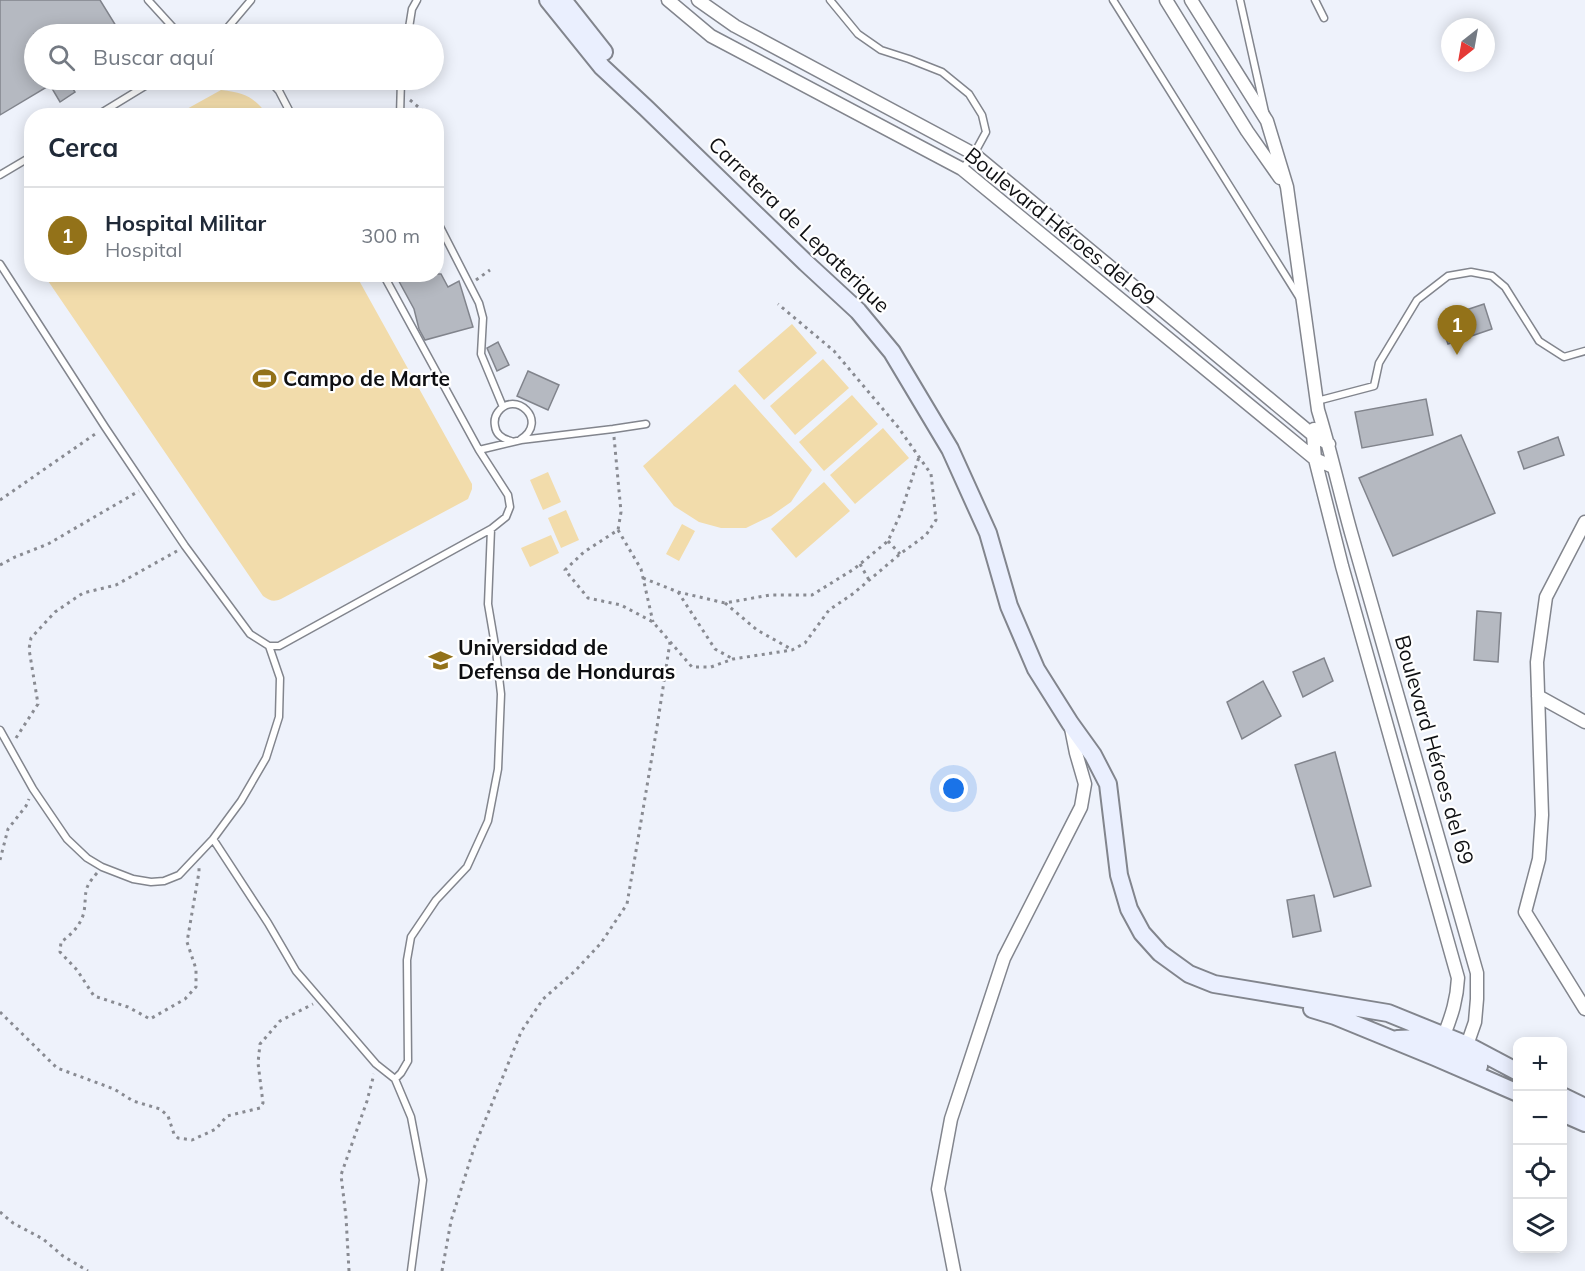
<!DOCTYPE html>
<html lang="es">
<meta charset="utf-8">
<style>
:root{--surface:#fff;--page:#f2f2f3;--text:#1f2937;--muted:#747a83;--line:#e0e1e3;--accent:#937219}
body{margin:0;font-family:Mulish,sans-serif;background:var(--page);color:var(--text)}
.controls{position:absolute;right:18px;bottom:18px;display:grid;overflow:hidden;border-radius:12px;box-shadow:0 3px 15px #0003}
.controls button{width:54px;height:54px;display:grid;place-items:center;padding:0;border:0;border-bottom:2px solid var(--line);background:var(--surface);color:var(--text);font:30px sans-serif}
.compass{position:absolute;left:1441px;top:18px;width:54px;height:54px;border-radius:50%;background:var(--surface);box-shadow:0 3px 15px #0003;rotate:211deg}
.you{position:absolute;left:954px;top:789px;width:21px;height:21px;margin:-15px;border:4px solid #fff;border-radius:50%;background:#1a73e8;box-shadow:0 0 0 9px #1a73e833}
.badge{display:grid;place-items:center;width:39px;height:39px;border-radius:50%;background:var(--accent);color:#fff;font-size:20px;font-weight:700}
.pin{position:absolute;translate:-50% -50px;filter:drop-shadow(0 2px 3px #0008)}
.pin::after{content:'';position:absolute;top:32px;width:21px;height:18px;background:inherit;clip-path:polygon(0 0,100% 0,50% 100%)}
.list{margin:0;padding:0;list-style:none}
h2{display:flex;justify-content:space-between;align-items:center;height:78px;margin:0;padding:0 24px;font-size:26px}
h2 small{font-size:20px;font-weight:400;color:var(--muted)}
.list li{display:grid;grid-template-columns:39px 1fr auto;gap:18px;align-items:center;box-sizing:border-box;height:96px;padding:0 24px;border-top:2px solid var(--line)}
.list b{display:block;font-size:22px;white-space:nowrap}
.list p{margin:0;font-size:20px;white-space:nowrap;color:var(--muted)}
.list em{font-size:20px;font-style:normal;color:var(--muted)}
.icon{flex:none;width:33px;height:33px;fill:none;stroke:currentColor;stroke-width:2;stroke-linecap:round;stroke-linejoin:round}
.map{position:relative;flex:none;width:1585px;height:1271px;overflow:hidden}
.search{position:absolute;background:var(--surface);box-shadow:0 3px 15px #0003;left:24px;top:24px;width:420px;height:66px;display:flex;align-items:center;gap:15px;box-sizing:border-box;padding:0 21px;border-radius:33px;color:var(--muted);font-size:22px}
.panel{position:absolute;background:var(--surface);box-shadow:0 3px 15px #0003;left:24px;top:108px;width:420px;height:174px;border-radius:24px}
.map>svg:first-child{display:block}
</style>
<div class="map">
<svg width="1585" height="1271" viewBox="0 0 1585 1271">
<rect width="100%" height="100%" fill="#eef2fb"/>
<!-- green -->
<path fill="#f2dcab" d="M221 90C246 93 252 96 268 115H176Z
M31 200V256L24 244V216Z
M44 275H356L472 484V489L468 499 281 599C274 602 270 601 263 596Z
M792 324 817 353 764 400 738 371Z
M823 359 849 388 795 435 770 406Z
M735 384 812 470 791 502 771 516 746 528H721L699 522 674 506 643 466Z
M852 395 878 424 824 471 799 442Z
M883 428 909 458 855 504 830 475Z
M548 472 561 502 543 510 530 480Z
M824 482 850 511 796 558 771 529Z
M566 510 579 540 561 548 548 518Z
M682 524 695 531 679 561 666 554Z
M551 535 559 553 530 567 521 548Z"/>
<!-- building -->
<path fill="#b5b9c1" stroke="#81848c" stroke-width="1.5" d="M0 0H100L121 34H34V80H67L75 92 60 102 50 85 0 115Z
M395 274H441L448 287 459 281 473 327 425 340 419 329 414 309Z
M1484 304 1492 329 1448 344 1439 319Z
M498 342 509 365 497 371 487 348Z
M528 371 559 385 548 410 517 396Z
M1426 399 1433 435 1362 448 1355 412Z
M1461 435 1495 513 1393 556 1359 478Z
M1558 437 1564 455 1524 469 1518 452Z
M1477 611 1501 613 1498 662 1474 660Z
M1324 658 1333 681 1303 697 1293 672Z
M1263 681 1281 716 1242 739 1227 702Z
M1335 752 1371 886 1334 897 1295 765Z
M1314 895 1321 931 1293 937 1287 900Z"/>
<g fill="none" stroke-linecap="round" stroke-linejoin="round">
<defs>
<path id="lane" d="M148 0 179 34
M830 0 858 34 881 50 909 59 942 72 969 94 982 115 986 132 974 154 962 169
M1113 0 1299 297
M1240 0 1265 112
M1315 0 1324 18
M220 34 224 32 251 0
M408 34 412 9 417 0
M269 80 279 91 292 116
M96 116 155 80
M400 116 401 80
M0 175 32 156
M436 219 479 303 483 318 481 354 503 407
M0 264 105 427 185 546 250 634 269 646H279L491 529 506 517 510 507 508 495 479 450 383 274
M1317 401 1374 386 1379 363 1417 300 1448 276 1471 272 1492 276 1505 287 1539 341 1564 357 1585 351
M511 441C503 439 496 435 495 426 494 421 495 416 498 412 515 389 549 421 521 439
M479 450 521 440 613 429 646 424
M0 730 33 789 67 839 87 858 102 867 133 879 151 882 164 881 179 875 213 839 241 801 266 758 279 717 280 678 269 646
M213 839 268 923 296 971 376 1064 395 1079
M411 1271 423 1180 411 1117 395 1079 401 1073 408 1061 407 960 411 937 436 900 467 867 488 821 498 769 501 694 496 651 488 604 491 529"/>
<path id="street" d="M668 0 711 36 962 169 1315 459 1333 467
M698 0 735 26 974 154 1313 435 1329 444
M1166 0 1247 131 1280 178
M1191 0 1267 121 1287 187 1318 410C1331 452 1340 494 1352 536L1477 973V999L1475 1022 1467 1045
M1314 429 1313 435 1315 459 1342 566 1458 978C1457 999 1452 1015 1444 1035
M1585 522 1546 597 1537 662 1542 815 1539 859 1525 912 1585 1009
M1538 696 1585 722
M954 1271 938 1189 951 1119 1004 958 1081 807 1085 784 1076 753 1071 728"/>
<path id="secondary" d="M548 0 602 67 646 108 806 263 858 311 892 352 950 449 988 533 1009 606 1036 669 1070 723 1093 755 1108 784 1119 875 1129 909 1142 933 1160 953 1189 974 1214 984 1388 1013 1467 1045 1518 1072
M563 0 604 52
M1312 1009 1335 1016 1435 1057 1518 1093
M1444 1035 1445 1043 1448 1049 1479 1066
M1397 1039 1421 1038 1448 1049 1453 1048
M1562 1096 1585 1107
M1562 1113 1585 1123"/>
</defs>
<!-- lane casing -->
<use href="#lane" stroke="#82858d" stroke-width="9"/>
<!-- street casing -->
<use href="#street" stroke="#82858d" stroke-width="15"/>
<!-- secondary casing -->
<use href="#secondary" stroke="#82858d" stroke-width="20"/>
<!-- path -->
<path stroke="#898b92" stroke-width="3" stroke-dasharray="3 4.5" stroke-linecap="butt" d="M410 100 429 116
M436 121 439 123
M476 280 490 270
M614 437 621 512 618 530 584 552 565 570 588 598 621 605 653 622 692 667H711L733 659 792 650 805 643 829 610 854 593 900 554 926 535 936 520 931 474 898 427 834 351 778 304
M0 500 98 432
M618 530 641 569 653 622
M888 541 900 554
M860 564 869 580
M0 565 15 557 48 544 139 491
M643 578 678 592 725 603 770 595H812L854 569 888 541 900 515 919 457
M678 592 715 649 733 659
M725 603 757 630 791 649
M16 738 38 704 29 649 31 638 55 612 83 593 116 585 177 551
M0 860 8 829 26 806 29 799
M97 873C82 890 87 892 84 912 81 925 71 935 61 942L60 952 77 970 94 996 128 1007 150 1019 185 999 196 987V969L187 942 199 872V868
M0 1012 57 1068 114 1089 133 1101 160 1109 168 1116 174 1134 178 1138 192 1140 216 1129 227 1116 260 1108 263 1103 258 1063 260 1044 280 1021 313 1004
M0 1212 13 1223 43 1239 63 1256 88 1271
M349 1271 346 1217 341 1175 367 1101 374 1074
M442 1271 451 1221 474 1148 521 1032 543 999 575 971 601 943 627 904 657 727 670 642"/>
<!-- lane -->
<use href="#lane" stroke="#fff" stroke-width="6"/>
<!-- street -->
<use href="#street" stroke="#fff" stroke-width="12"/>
<!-- secondary -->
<use href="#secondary" stroke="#eaeffe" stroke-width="16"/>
</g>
<!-- icons -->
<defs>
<symbol id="stadium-bare" viewBox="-9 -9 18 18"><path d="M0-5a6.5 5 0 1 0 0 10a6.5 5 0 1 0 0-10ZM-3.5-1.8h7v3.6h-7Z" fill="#937219" stroke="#fff" stroke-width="2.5" paint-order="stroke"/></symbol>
<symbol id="university-bare" viewBox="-9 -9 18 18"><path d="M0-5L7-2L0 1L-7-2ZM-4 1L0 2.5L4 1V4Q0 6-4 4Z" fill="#937219" stroke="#fff" stroke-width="2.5" paint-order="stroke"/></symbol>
</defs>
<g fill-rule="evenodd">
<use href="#stadium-bare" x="248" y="362" width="33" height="33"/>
<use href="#university-bare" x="424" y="644" width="33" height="33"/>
</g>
<g text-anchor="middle" stroke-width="4.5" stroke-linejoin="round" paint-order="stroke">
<!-- street labels -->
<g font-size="21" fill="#0e0f12" stroke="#fff">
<text transform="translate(799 225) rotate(44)" y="7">Carretera de Lepaterique</text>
<text transform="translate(1060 227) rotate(39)" y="7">Boulevard Héroes del 69</text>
<text transform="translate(1434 750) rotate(74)" y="7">Boulevard Héroes del 69</text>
</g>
<!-- poi labels -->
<g font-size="21" font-weight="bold" fill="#0e0f12" stroke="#fff" text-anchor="start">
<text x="283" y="386">Campo de Marte</text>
<text x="458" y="655">Universidad de<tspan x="458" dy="24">Defensa de Honduras</tspan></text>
</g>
</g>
</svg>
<div class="controls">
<button>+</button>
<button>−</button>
<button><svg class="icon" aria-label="locate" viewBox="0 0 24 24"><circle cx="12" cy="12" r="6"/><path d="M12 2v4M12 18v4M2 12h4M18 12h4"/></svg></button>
<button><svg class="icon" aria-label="layers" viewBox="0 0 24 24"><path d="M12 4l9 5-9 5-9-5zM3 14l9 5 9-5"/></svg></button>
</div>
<svg class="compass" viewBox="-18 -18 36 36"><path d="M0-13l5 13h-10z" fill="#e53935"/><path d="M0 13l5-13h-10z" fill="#747a83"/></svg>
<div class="you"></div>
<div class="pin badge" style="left:1457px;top:355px">1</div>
<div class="search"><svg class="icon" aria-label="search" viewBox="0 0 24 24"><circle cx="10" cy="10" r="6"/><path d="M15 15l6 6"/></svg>Buscar aquí</div>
<section class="panel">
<h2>Cerca<small></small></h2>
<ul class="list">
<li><span class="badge">1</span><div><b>Hospital Militar</b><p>Hospital</p></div><em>300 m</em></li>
</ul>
</section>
</div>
